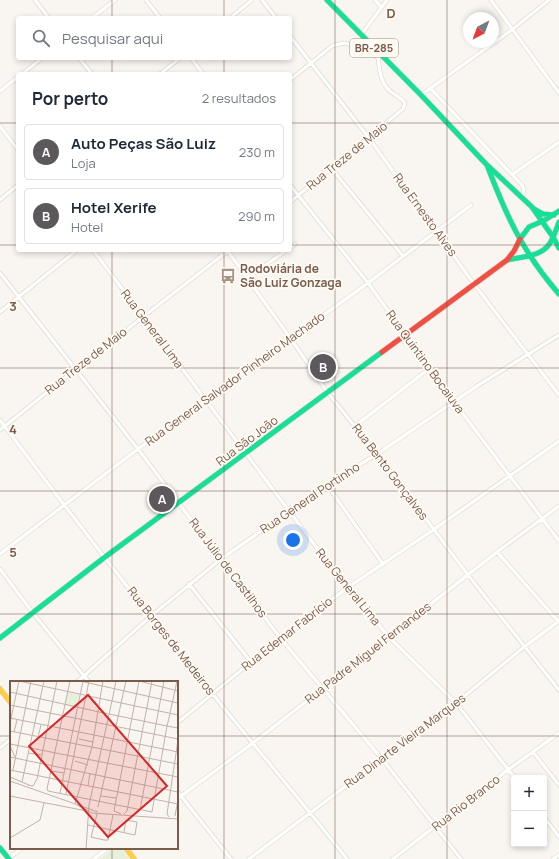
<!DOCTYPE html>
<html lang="pt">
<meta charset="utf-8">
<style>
:root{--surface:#fff;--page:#f2f2f3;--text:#1f2937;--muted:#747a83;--line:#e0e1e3;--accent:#5c585b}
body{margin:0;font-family:Manrope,sans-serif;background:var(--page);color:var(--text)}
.controls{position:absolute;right:12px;bottom:12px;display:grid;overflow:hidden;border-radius:4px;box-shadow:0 2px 6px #0003}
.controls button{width:36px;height:36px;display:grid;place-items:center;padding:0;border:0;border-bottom:1px solid var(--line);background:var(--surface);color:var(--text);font:20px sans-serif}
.compass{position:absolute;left:463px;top:12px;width:36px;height:36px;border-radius:50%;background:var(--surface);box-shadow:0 2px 6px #0003;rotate:221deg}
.you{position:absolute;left:293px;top:540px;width:14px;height:14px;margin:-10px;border:3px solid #fff;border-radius:50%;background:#1a73e8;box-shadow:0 0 0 6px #1a73e833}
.badge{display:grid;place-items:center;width:26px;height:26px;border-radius:50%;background:var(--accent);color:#fff;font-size:13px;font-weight:700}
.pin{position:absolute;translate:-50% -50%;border:2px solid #fff;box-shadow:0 1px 4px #0006}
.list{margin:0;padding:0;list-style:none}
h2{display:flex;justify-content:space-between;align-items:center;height:52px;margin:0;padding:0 16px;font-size:17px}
h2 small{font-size:13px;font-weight:400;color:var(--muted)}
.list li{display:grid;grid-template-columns:26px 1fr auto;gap:12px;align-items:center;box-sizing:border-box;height:56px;margin:0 8px 8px;padding:0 8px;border:1px solid var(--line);border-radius:4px}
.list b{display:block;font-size:15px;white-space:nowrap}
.list p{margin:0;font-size:13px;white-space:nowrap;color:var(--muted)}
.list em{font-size:13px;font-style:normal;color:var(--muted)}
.icon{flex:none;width:22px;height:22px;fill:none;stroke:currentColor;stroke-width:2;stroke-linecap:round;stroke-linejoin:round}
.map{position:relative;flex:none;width:559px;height:859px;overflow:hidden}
.search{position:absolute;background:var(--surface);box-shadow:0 2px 6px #0003;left:16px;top:16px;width:276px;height:44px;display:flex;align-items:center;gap:10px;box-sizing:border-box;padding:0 14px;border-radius:4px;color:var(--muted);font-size:15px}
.panel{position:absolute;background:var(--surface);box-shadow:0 2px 6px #0003;left:16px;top:72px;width:276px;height:180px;border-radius:4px}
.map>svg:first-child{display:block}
</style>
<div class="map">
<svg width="559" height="859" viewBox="0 0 559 859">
<rect width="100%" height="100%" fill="#f9f5f0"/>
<!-- green -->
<path fill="#e7f0db" d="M114 848H121L129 859H100Z"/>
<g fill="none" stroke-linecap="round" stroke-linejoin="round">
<defs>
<path id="street" d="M35 0 49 18
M146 0 160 18
M262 0 276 18
M375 0 381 7
M491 0 559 93
M92 18 115 0
M230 18 252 0
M361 35 387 0
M290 36 369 138 474 284 559 395
M79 58 92 74
M191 58 203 74
M22 74 42 58
M160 74 180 58
M290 80 332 46 343 43 354 45 379 58
M431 89 522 185 524 189 522 198
M0 91 18 77
M421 95 513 29 549 0
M0 126 18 150
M332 169 403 256
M513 174 559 142
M290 185 368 283 454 402 559 541
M0 200 18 185
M290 202 403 109 405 103C401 98 395 95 390 91 380 82 380 71 378 58
M290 248 295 244
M93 250 347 588 389 637 456 703 515 778
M227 250 291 339 328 393 377 454 468 575 559 690
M0 273 138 449 281 639 382 759 461 859
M247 278 287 250
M0 312 77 250
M0 420C69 512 139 603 211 692 256 748 303 803 347 859
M355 426 430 368
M0 430 76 369 229 250
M327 485 383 564
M497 552 558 621
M0 554 138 449 368 283 471 205
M0 569 33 613 89 682
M189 584 251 662
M77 682 151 616 221 559 327 485 377 454 477 386 559 335
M177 723 251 662 347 588 433 530 559 441
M0 748 11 739
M533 752 559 785
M177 791 231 859
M177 799 253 743 497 552 559 506
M544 817 559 837
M8 859 22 848
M94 859 108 848
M249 859 456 703 524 647 559 621
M393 859 509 769 559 733
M553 859 559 855"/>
<path id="fast" d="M327 0 421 95 486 164 532 207 553 237 559 248
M487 165C506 215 523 253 559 294
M534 209 543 214 554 215
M520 239 529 227 545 220 559 211
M529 256C550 251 552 241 559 222
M507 260 529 256
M0 638 105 557 382 352
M0 848 9 859"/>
<path id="slow" d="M0 689 11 703
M126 848 134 859"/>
<path id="jam" d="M382 352 507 260 514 251 520 239"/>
</defs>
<!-- street casing -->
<use href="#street" stroke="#d7d1cb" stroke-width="4.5"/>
<!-- fast casing -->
<use href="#fast" stroke="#d9d2cb" stroke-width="6"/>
<!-- slow casing -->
<use href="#slow" stroke="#d9d2cb" stroke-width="6"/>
<!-- jam casing -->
<use href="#jam" stroke="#d9d2cb" stroke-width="6"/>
<!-- street -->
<use href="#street" stroke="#fefefd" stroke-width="3.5"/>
<!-- fast -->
<use href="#fast" stroke="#16e098" stroke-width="5"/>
<!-- slow -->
<use href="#slow" stroke="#ffcf43" stroke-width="5"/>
<!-- jam -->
<use href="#jam" stroke="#f24e42" stroke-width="5"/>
</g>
<!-- grid -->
<path fill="none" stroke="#7a5c4d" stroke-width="1" stroke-opacity="0.55" d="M112 0V18M224 0V18M335 0V859M447 0V859M112 58V74M224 58V74M0 123H18M290 123H559M0 245H18M290 245H559M112 250V682M224 250V859M0 368H559M0 491H559M0 614H559M0 736H11M177 736H559M112 848V859"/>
<!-- icons -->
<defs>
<symbol id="bus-bare" viewBox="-9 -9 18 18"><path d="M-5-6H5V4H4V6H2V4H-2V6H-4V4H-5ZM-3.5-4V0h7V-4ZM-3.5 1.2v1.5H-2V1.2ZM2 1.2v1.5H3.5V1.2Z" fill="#a69286" stroke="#fffaf3" stroke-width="2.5" paint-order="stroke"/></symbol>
</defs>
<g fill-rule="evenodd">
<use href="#bus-bare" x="217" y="265" width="22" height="22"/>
</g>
<g text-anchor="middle" stroke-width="3.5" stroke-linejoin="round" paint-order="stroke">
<!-- shield labels -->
<rect fill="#fffaf3" stroke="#a28b7f" stroke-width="1" x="350" y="39" width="48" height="18" rx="3"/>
<g font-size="11" font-weight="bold" fill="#7a5c4d">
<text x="374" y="52">BR-285</text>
</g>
<!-- street labels -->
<g font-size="12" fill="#7a5c4d" stroke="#fffaf3">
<text transform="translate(347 156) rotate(-39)" y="4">Rua Treze de Maio</text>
<text transform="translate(425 215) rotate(54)" y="4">Rua Ernesto Alves</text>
<text transform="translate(152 329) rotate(53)" y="4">Rua General Lima</text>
<text transform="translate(86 361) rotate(-38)" y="4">Rua Treze de Maio</text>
<text transform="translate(425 362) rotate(54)" y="4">Rua Quintino Bocaiuva</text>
<text transform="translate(235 379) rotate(-36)" y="4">Rua General Salvador Pinheiro Machado</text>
<text transform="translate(247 441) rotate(-37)" y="4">Rua São João</text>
<text transform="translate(390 472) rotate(53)" y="4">Rua Bento Gonçalves</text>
<text transform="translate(310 498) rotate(-34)" y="4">Rua General Portinho</text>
<text transform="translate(228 568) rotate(53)" y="4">Rua Júlio de Castilhos</text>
<text transform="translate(348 587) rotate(51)" y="4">Rua General Lima</text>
<text transform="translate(287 634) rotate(-38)" y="4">Rua Edemar Fabrício</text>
<text transform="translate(171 641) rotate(52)" y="4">Rua Borges de Medeiros</text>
<text transform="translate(368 653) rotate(-38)" y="4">Rua Padre Miguel Fernandes</text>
<text transform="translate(405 741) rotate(-37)" y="4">Rua Dinarte Vieira Marques</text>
<text transform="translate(466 803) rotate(-38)" y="4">Rua Rio Branco</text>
</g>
<!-- poi labels -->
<g font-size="12" font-weight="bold" fill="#7a5c4d" stroke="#fffaf3" text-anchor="start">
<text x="240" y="273">Rodoviária de<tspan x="240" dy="14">São Luiz Gonzaga</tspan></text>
</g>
</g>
<!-- overview -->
<g transform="translate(10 681)">
<rect width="168" height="168" fill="#f9f5f0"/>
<path d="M58 11 69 14 67 27 55 24Z" fill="#e7f0db"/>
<path fill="none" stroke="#c2b3aa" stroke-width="1" d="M9 0 102 20 106 0M60 0 37 108 38 110 142 131 157 45 168 47M70 0 168 22M129 0 168 10M0 11 98 33M0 24 168 58M160 32 167 0M99 33 157 45 160 33M0 37 168 71M0 42 9 0M0 50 168 83M4 51 7 39M28 56 31 44M69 58 83 61M0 63 168 96M0 65 5 76M18 72 32 74M0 76 168 111M65 80 78 84M0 89 168 123M3 89 21 0M41 90 54 92M0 96 19 104M0 100 88 131M12 101 34 0M18 104 23 105 27 98 47 0M78 105 80 92M50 112 73 0M56 113 79 0M0 115 77 130M91 115 106 117M65 123 82 66 93 0M67 124 82 132 168 138M88 126 116 0M130 129 154 0M87 133 81 156 94 159H98L103 134M111 133 104 130 129 0M114 133 117 130 142 0M165 135 168 119M159 136 157 133 168 59M78 144 125 154 127 141 116 139M114 151 116 139M0 157 30 139 34 122M76 168 79 124 102 20 168 34"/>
<path fill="#d62828" fill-opacity="0.15" stroke="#d62828" stroke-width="2" d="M78 14 157 105 98 156 19 65Z"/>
<rect width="168" height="168" fill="none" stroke="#7a5c4d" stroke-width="2"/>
</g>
<g font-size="13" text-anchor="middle" font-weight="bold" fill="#7a5c4d" stroke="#fffaf3" stroke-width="3.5" stroke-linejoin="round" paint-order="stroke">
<text x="391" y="18">D</text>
<text x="13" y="311">3</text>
<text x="13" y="434">4</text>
<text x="13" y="557">5</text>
</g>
</svg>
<div class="controls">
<button>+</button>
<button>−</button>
</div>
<svg class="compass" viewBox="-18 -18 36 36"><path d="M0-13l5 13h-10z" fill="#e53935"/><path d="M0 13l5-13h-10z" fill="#747a83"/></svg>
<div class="you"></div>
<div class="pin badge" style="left:162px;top:499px">A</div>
<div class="pin badge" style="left:323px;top:367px">B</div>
<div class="search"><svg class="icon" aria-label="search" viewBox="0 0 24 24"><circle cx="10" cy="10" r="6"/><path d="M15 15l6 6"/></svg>Pesquisar aqui</div>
<section class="panel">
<h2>Por perto<small>2 resultados</small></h2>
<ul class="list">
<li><span class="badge">A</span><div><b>Auto Peças São Luiz</b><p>Loja</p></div><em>230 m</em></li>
<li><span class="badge">B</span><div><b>Hotel Xerife</b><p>Hotel</p></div><em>290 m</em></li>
</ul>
</section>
</div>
